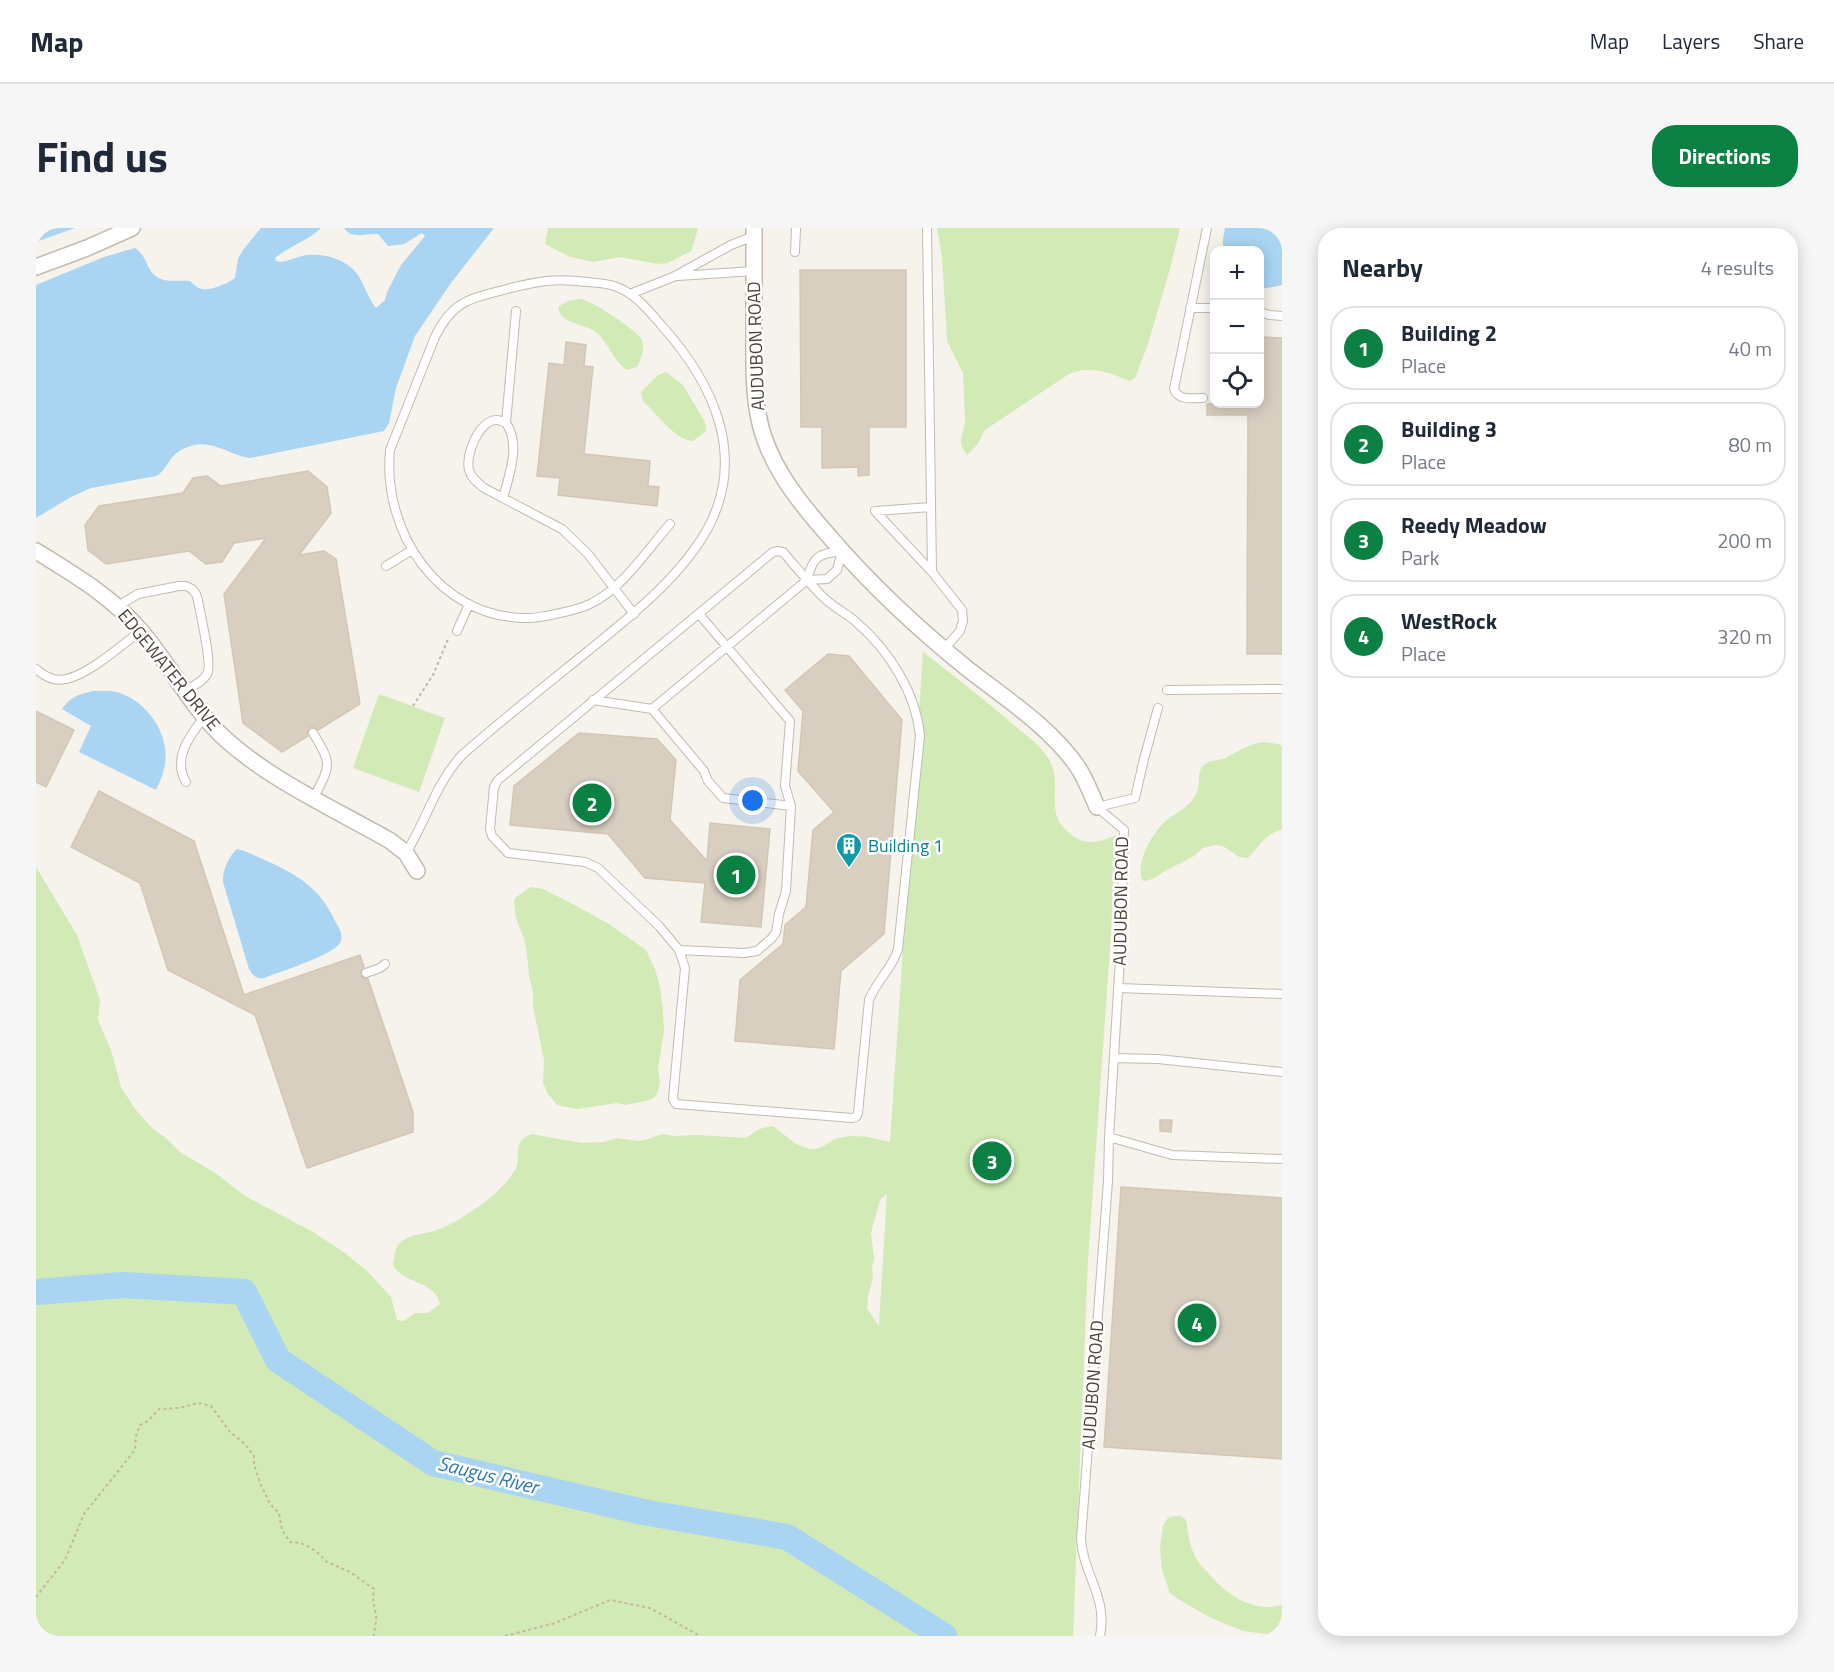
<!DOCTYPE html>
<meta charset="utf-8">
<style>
:root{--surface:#fff;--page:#f6f6f7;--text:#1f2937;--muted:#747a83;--line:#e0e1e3;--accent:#0b8043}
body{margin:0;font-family:"Titillium Web",sans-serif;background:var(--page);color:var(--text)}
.controls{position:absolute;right:18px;top:18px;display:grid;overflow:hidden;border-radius:12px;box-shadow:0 3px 15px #0003}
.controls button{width:54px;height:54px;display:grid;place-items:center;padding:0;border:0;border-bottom:2px solid var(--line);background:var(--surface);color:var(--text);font:30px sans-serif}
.you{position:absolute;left:717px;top:573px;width:21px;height:21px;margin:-15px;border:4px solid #fff;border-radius:50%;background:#1a73e8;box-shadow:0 0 0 9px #1a73e833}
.badge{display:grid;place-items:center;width:39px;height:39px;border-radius:50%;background:var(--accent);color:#fff;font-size:20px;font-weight:700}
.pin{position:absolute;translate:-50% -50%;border:3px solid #fff;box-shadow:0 2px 6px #0006}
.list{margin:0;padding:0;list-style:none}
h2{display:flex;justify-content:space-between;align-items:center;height:78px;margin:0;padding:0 24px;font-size:26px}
h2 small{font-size:20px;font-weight:400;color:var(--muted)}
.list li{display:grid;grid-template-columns:39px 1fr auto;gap:18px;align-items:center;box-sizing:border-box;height:84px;margin:0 12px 12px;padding:0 12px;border:2px solid var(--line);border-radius:24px}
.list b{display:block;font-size:22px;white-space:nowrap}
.list p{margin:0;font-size:20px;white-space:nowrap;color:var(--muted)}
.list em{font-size:20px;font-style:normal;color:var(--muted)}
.icon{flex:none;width:33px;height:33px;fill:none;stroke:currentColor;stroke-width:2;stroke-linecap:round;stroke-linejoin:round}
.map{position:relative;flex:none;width:1246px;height:1408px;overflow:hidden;border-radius:24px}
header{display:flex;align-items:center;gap:36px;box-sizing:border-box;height:84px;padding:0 30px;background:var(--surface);border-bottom:2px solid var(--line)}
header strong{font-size:28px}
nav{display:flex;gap:33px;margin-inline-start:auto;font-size:21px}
.intro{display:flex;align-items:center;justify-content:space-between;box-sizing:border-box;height:144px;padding:0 36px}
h1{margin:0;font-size:42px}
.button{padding:15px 27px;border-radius:24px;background:var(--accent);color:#fff;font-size:21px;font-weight:700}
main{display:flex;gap:36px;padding:0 36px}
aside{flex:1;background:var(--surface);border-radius:24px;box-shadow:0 3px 15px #0003}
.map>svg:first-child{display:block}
</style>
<header>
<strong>Map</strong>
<nav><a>Map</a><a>Layers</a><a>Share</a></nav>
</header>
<div class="intro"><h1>Find us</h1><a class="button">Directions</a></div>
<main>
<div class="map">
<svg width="1246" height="1408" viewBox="0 0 1246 1408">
<rect width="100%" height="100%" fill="#f6f3ec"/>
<!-- green -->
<path fill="#d2eab5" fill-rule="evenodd" d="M512 0H662L658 15 655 23 632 35 623 36 583 29 558 34 534 29 509 16Z
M901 0H1144L1134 41 1112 116 1099 150 1093 153C1073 144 1054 137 1033 146L949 202 941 217 931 227C920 212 927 209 929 194L927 145 911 113 906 29Z
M544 71C554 71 602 103 606 112 609 122 605 131 601 139L591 142C577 133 571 111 558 103 546 95 520 95 523 78L532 73Z
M630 144 647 157 669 194 670 203 657 213C640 213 620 185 607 173L605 164 622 147Z
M887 424C918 448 949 472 979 498 991 508 1004 517 1012 530 1028 553 1008 582 1030 602 1045 618 1062 616 1080 607L1075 706 1052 1032 1037 1408H0V639L41 707 64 772 62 792 75 822 85 859 99 881 116 900 130 910 145 925 178 944 209 968 277 1004 309 1025 332 1044 355 1069 361 1092 368 1093 379 1085H392L404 1076C398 1052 370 1057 357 1038 358 1029 358 1019 366 1013 375 1006 390 1006 401 1002 418 996 431 986 445 977 457 968 473 954 480 940 486 926 475 914 496 906L545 915 567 914 581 910 602 913 612 911 626 906 638 908 661 907 710 910 723 901 737 898C750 907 760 920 777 921 787 921 794 912 803 910 821 905 837 910 854 914ZM851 966 843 1096 842 1097 831 1080 832 1069 837 1049 836 1040 838 1031 835 1005 844 972Z
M343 466 409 490 383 564 317 540Z
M1227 514 1242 516 1246 518V602C1232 603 1221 621 1212 630L1203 629 1187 618 1179 617 1167 620 1158 628 1127 644C1123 648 1113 653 1107 653 1098 636 1117 603 1131 592 1142 584 1156 577 1161 564 1165 556 1160 545 1167 538 1173 532 1182 533 1189 530 1201 524 1213 516 1227 514Z
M494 659 507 661 533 674 573 696 610 722 619 741 624 759 627 782 628 803 622 841 624 855 621 866 618 870 610 873 589 877 581 875 541 881 521 877 512 866 507 855 508 832 497 778V764L493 748 491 726 489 713 480 690 478 674 479 670Z
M1138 1288H1145L1150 1292C1152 1304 1153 1316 1159 1328 1162 1335 1168 1340 1173 1346 1191 1367 1217 1385 1246 1377V1405L1230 1406 1207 1403 1175 1390 1142 1371 1134 1365 1126 1342 1124 1320 1127 1297 1132 1290Z"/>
<!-- water -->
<path fill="#a9d4f2" d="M0 0H39L0 14Z
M225 0H285C272 13 253 18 239 30L240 33C249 36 261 28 271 27 289 25 312 32 322 47 329 58 332 70 340 80L349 72 351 64 365 37 389 8 386 5 368 16 352 18 342 6C329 5 316 12 308 0H458L415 55 379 108 360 160 353 195 348 203 214 230C188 226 171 205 142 224 132 231 130 243 120 248L55 260 35 269 0 290V57L68 29 99 20C105 24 108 29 111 36 120 57 135 52 154 53 157 56 161 60 166 61 174 63 193 55 199 50L202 31 207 22Z
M1189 0H1246V57L1231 60H1224V22H1187V11Z
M57 463C65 463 73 462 80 464 109 471 134 505 129 535 128 545 124 554 120 562L43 524 55 498 26 481C34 469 43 466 57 463Z
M201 621C211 623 221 629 231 633 262 647 284 660 299 693 303 700 308 707 304 715 297 727 243 744 228 750 220 751 217 748 213 741L187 654C186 643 193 628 201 621Z"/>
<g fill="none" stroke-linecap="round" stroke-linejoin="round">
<!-- river -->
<path stroke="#a9d4f2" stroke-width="26" d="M0 1064 87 1057 208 1064 242 1132 397 1235 607 1284 751 1309 908 1408"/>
</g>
<!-- building -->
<path fill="#d8cfc1" stroke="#d3c7b4" stroke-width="1.5" d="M764 42H870V199H833V247L822 248V239L786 240V199H765Z
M1224 109 1246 110V426H1211L1212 187H1171V176H1224Z
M530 114 550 117 548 138 557 139 548 226 614 233 612 258 623 259 621 278 522 267 524 250 501 248 513 135 528 137Z
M272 243 291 259 295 285 263 327 288 323 300 331 324 476 282 502 277 499 273 500 271 505 272 508 246 524 207 495 188 366 230 310 198 315 186 334 170 336 153 323 70 336 52 322 49 297 63 278 147 265 157 250 171 248 185 258Z
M792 426 813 428 866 492 848 706 805 743 798 821 699 813 704 752 747 716 749 697 770 679 777 602 798 584 762 543 767 483 749 462Z
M0 483 38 502 10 559 0 554Z
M543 505 621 511 640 532 634 592 671 633 674 595 734 601 725 699 665 694 669 655 609 650 572 606 474 597 478 558Z
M63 563 158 613 208 767 324 727 328 739 325 742 324 746 327 750 332 751 377 884V904L271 940 219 787 132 742 104 655 35 619Z
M1124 892H1136L1135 904 1124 903Z
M1085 959 1246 970V1231L1068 1219Z"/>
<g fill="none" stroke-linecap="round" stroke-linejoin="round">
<defs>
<path id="service" d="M891 0 896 344 926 382 927 393 924 403 908 421
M759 24 760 0
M642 48 718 43
M594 66 637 49 695 17 718 8
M1154 80H1178
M480 83 470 195C467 194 464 192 461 192 443 192 429 227 433 242 435 250 442 255 448 260L526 301 552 326 598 386
M1224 84 1233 87 1246 88
M1167 170C1157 170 1142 173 1138 161L1171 0
M467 270C473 248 485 216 470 195
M895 279 839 283 896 344
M742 323 747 324C760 339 773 355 787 369 797 379 810 385 820 394 853 422 880 465 884 508L862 721C857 740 840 753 833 772L822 885 820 889 816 890 640 876 637 871 649 740 643 722 623 698 562 640 549 634 472 625 456 608 454 601 458 559 462 552 737 324Z
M350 338 376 322
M82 378 102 366 143 358H150L156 361 160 366 162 372C164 386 177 437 171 446 167 454 155 459 148 463
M663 386 754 493 749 558 755 578
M421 403 433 376
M0 441C8 448 19 454 30 451 54 446 85 417 105 403
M1131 462 1246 461
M557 472 616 481 668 543 672 553 687 570 755 578 750 663 743 686 740 704 736 710 721 723 708 725 643 722
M616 481 771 352C777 328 782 326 806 323L801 342 791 351 771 352
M277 505C296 536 295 537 278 569
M150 554C136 530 154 508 168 489
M1061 579 1088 602 1085 714 1073 909 1072 953 1045 1311C1047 1346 1072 1369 1064 1408
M1061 579 1099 570 1108 531 1122 480
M370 625C390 593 400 555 426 527 467 491 510 457 552 423 595 388 645 349 672 300 711 227 677 155 626 98 613 83 598 64 578 58 569 55 560 55 551 54 519 50 502 53 471 61 434 71 417 72 399 109L354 222C346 304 403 391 492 390 500 390 508 388 515 387 528 384 542 382 554 376 586 361 611 322 634 296
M330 745 344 740 349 736
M1083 760 1246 766
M1078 830 1122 831 1246 844
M1073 909 1136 927 1246 931"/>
<path id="minor" d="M718 0C718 33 718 67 718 100 718 129 717 158 722 186 730 233 761 272 792 307 834 356 882 401 933 442 970 471 1014 499 1041 538 1050 551 1055 566 1061 579
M0 39 51 20 96 0
M0 323C40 348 74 367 105 403 134 437 154 477 186 508 232 551 298 581 353 612L370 625 381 643"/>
</defs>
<!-- service casing -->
<use href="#service" stroke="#c2bbae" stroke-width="10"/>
<!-- minor casing -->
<use href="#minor" stroke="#c2bbae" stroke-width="18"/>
<!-- path -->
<path stroke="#c4b79f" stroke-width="2" stroke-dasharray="3 3" stroke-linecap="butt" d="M377 478 397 447 413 409
M0 1369 29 1332 48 1286 99 1222 100 1208 104 1197 112 1193 123 1181 143 1180 162 1175 175 1178 194 1204 209 1216 218 1228V1237L225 1257 234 1276 243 1285 246 1302 254 1314 265 1315 280 1323 291 1334 314 1344 338 1361C336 1372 338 1378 340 1387 341 1393 338 1401 338 1408
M469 1408 519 1395 574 1372 614 1380 664 1408"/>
<!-- service -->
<use href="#service" stroke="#fff" stroke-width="8"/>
<!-- minor -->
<use href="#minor" stroke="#fff" stroke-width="15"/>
</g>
<!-- icons -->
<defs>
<symbol id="building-pin" viewBox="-11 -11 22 30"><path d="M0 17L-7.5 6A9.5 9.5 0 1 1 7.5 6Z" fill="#0f9aa8" stroke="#fff"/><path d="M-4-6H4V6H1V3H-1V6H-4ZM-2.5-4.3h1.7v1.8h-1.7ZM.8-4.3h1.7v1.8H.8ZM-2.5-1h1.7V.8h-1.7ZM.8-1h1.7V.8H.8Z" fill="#fff"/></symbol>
</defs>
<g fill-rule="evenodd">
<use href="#building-pin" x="798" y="603" width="30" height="40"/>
</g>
<g text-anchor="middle" stroke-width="5" stroke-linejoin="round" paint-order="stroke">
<!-- street labels -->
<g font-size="18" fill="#4b4439" stroke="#fff">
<text transform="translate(720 118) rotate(-92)" y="6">AUDUBON ROAD</text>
<text transform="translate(133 442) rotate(51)" y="6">EDGEWATER DRIVE</text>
<text transform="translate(1085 673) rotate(-89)" y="6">AUDUBON ROAD</text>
<text transform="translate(1057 1157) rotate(-86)" y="6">AUDUBON ROAD</text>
</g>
<!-- culture labels -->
<g font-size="18" fill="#0d838f" stroke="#fff" text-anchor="start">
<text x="832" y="624">Building 1</text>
</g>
<!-- water labels -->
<g font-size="20" font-style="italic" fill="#2e7ab2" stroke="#fff">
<text transform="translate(452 1247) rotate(14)" y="7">Saugus River</text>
</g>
</g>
</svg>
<div class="controls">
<button>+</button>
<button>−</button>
<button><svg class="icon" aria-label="locate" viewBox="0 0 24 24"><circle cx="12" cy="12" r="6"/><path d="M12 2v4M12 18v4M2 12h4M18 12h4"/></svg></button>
</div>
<div class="you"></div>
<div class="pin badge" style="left:700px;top:647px">1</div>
<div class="pin badge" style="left:556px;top:575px">2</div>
<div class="pin badge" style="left:956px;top:933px">3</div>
<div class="pin badge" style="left:1161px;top:1095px">4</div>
</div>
<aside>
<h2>Nearby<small>4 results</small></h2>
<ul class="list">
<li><span class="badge">1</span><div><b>Building 2</b><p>Place</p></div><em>40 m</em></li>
<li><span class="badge">2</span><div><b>Building 3</b><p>Place</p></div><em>80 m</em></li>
<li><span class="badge">3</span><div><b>Reedy Meadow</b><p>Park</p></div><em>200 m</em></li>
<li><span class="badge">4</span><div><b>WestRock</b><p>Place</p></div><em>320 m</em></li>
</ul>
</aside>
</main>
